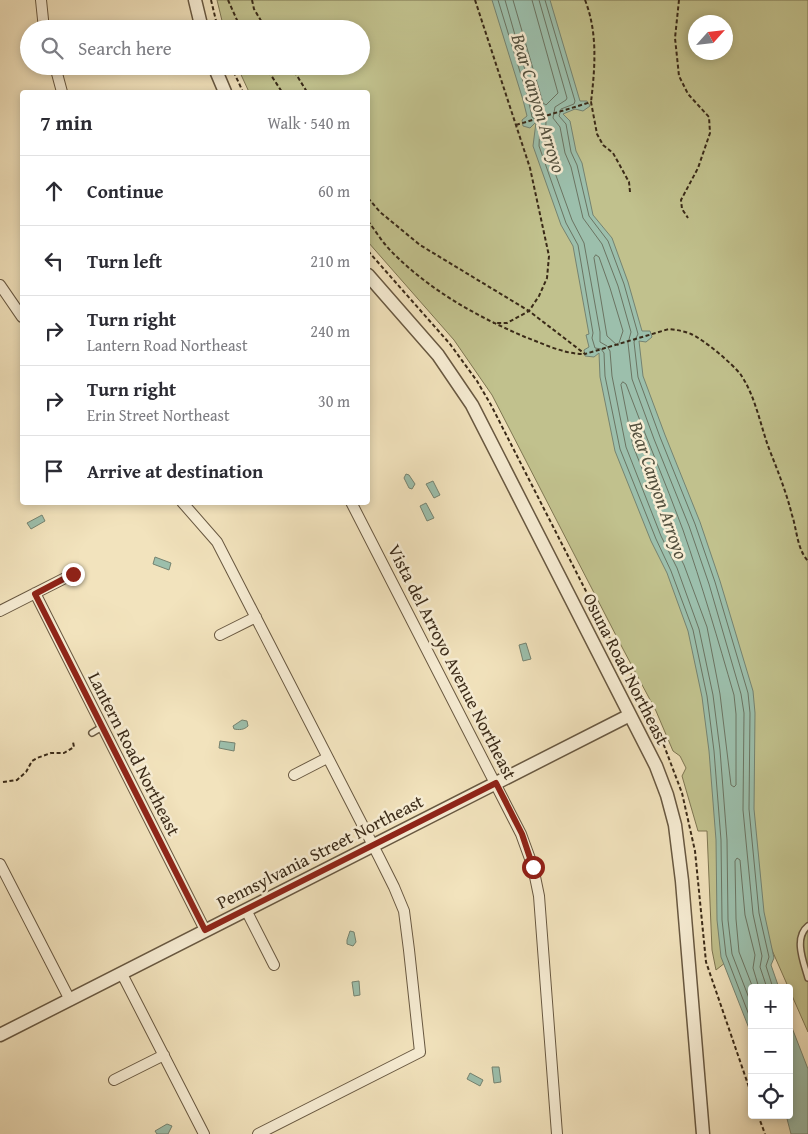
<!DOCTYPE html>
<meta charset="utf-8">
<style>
:root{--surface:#fff;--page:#f7f7f7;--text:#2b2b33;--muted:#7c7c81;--line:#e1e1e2}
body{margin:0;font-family:"Gentium Book Plus",serif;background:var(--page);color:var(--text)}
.controls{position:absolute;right:15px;bottom:15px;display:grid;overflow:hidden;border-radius:5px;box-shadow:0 2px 8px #0003}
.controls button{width:45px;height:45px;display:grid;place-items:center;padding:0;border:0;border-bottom:1px solid var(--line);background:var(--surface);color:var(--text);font:25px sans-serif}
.compass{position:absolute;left:688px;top:15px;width:45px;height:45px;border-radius:50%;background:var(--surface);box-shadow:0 2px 8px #0003;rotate:63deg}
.stop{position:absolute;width:15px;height:15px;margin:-11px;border:4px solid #8f2418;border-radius:50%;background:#fff}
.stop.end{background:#8f2418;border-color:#fff;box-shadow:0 1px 5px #0008}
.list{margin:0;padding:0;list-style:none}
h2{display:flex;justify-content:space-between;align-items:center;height:65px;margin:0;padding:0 20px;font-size:21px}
h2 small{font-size:16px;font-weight:400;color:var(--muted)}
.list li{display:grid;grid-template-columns:32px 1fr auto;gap:15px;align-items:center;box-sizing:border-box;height:70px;padding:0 20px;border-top:1px solid var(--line)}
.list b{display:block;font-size:19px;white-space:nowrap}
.list p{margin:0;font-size:16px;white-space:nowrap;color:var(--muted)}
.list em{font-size:16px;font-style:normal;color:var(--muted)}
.icon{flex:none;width:28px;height:28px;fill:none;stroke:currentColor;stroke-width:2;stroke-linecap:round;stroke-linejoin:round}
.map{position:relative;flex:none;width:808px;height:1134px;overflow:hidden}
.search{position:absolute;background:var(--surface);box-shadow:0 2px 8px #0003;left:20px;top:20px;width:350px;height:55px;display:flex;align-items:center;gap:12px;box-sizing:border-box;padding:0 18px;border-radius:28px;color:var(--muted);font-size:19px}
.panel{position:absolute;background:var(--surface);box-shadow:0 2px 8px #0003;left:20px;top:90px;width:350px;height:415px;border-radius:5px}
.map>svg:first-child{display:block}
</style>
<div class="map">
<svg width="808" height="1134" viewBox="0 0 808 1134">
<rect width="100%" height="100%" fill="#f2e3bd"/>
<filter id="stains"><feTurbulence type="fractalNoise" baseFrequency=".004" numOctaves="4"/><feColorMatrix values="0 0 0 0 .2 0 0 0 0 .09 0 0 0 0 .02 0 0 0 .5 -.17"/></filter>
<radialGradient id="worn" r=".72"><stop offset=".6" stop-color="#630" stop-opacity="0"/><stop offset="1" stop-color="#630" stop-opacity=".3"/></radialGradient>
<!-- green -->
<path fill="#c1c18d" stroke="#7e7652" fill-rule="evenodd" d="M217 0H808V1032L764 932 716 970 712 950 707 831H698L682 776 686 768 680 756 673 751 656 711 623 649 492 395 454 340 368 242V92H249L237 66H361V29H224ZM696 22H726V52H696Z"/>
<!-- water -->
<path fill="#9cbfac" stroke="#758371" d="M492 0H550L580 101H587L590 106 583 111 575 109 563 114 570 121 576 151 582 163 593 215 612 238 628 282 642 331H650L652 337 646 342 639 341 643 376 665 435 700 522 720 581 753 691 755 713 754 809 764 912 774 958 771 965 779 988H752V1036L721 957 717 920 716 840 709 751 702 697 688 631 667 573 651 541 615 451 600 377 599 353 594 357 585 356 584 350 589 347 586 335 589 334 573 246 561 225 533 146 536 122 530 128 523 126 522 120 527 116 523 100Z
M406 474 409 475 415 484 412 489 409 488 404 478Z
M433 481 440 495 434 498 426 484Z
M426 503 434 518 427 521 420 506Z
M42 515 45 521 31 529 27 523Z
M155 557 171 563 169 570 153 564Z
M526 643 531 659 523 661 519 645Z
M242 720 247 721 248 726C244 730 239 730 234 729L233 726Z
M220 741 235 743 234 751 219 748Z
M350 931 354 932 356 942 353 946 347 944V940Z
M359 981 360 995 354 996 352 982Z
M789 1020 808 1069V1134H791L786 1115H789Z
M492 1067H499L501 1082 494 1083Z
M470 1073 483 1080 480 1086 467 1079Z
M167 1124 172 1126 168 1134H157L155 1131Z"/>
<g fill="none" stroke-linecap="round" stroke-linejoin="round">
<!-- shore -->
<path stroke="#6b7462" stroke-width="1" d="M498 0 528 98 532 117 540 123 539 146 566 223 578 245 593 333 592 338 595 348 601 349 604 353 605 376 620 449 656 539 671 571 693 630 707 696 714 751 721 840 722 920 726 955 752 1023
M505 0 537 112 546 121 545 145 572 220 584 243 600 332V342L607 346 610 351 612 376 626 447 661 536 677 568 699 629 713 695 720 750 727 840 728 920 732 954 752 1006
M513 0 543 103 546 105 558 93 532 0
M539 0 567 98 566 100 555 107 553 118 560 127 565 153 571 167 583 218 602 244 618 286 631 332 628 343 632 379 654 439 689 526 709 584 741 694 744 713 743 810 753 914 762 956 760 967 767 988
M545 0 575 101 574 104 561 109 559 116 566 124 571 152 577 165 589 216 608 241 624 284 638 334 634 342 638 377 660 437 695 524 715 582 748 693 750 713 749 809 759 913 769 957 766 966 773 988
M596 255 599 257 610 288 623 331 618 346 607 336 594 258Z
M623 382 626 384C644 433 665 481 683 530 702 585 718 640 734 695L736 714V785L734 787 731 785 720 694 707 627 684 565 668 533 633 446 621 385Z
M753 988 739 952 736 919 735 861 737 858 740 860 745 915 755 955 753 968 759 988"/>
<defs>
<path id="service" d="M92 733 102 727
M808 926C793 938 804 963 808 978"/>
<path id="minor" d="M41 0 44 29
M55 66 62 92
M0 285 22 317
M182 502 217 542 379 857 394 887 404 911 409 950 420 1052 258 1134
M351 502 521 834 533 867 539 896 557 1134
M35 593 205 930
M0 611 73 574
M220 635 256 617
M294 775 327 758
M0 864 70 1000
M246 910 274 965
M122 974 204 1134
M114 1080 164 1055"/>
<path id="tertiary" d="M195 0 202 29
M214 66 225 92
M368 275 438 355 472 405 656 766 667 795 675 825 682 881 703 1134
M0 1035 630 715"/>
</defs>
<!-- service casing -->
<use href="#service" stroke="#685841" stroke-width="8"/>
<!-- minor casing -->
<use href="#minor" stroke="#685841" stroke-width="12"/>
<!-- tertiary casing -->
<use href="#tertiary" stroke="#685841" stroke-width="15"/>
<!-- path -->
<path stroke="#3a2a18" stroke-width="2" stroke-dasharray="4 2.5" stroke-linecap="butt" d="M211 0 218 29
M228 0 241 29
M252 0 254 9 266 29
M475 0 530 168 549 256 547 278 539 296 529 311 507 323H493
M585 0C598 33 595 68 591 102
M679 0 675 38 679 76 688 94 709 117 710 133 698 168 681 200 682 209 688 218
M231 66 243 92
M265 66 282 92
M291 66 307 92
M516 125 591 102 597 134 603 145 613 153 629 182 630 192
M368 198 380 212 420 245 529 311 585 354 669 329C677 330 684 331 691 334 703 339 733 364 741 375 755 396 760 423 768 446 777 469 786 491 792 515 797 530 797 549 808 561
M368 221C375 230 382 242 391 251 429 290 476 316 525 337 544 344 564 354 583 354
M368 251 450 344 477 381 491 405 615 648 631 673 654 719 682 793 695 851 706 962 752 1096
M3 782 17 780 26 772 32 761 37 758 51 753H64L74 747 73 742
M758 1115 765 1134"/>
<!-- service -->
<use href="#service" stroke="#f7edd4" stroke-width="5"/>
<!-- minor -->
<use href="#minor" stroke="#f7edd4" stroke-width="10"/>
<!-- tertiary -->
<use href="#tertiary" stroke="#f7edd4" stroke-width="12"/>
</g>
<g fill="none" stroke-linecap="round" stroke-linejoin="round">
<!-- route -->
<path stroke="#8f2418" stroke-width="6" d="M73 574 35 594 205 930 496 783 522 834 533 867"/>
</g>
<g text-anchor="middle" stroke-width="5" stroke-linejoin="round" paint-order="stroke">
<!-- street labels -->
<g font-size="18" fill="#3a2a18" stroke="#f7edd4">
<text transform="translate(452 662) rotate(63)" y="6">Vista del Arroyo Avenue Northeast</text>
<text transform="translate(626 669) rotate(63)" y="6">Osuna Road Northeast</text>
<text transform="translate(134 754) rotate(63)" y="6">Lantern Road Northeast</text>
<text transform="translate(320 852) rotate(-27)" y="6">Pennsylvania Street Northeast</text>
</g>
<!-- water labels -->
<g font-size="19" font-style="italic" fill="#524f3d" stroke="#f7edd4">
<text transform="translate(539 103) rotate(73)" y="7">Bear Canyon Arroyo</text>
<text transform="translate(659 490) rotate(71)" y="7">Bear Canyon Arroyo</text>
</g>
</g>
<rect width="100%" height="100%" filter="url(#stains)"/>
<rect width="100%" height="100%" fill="url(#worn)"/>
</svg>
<div class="controls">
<button>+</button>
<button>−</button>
<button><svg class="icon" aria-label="locate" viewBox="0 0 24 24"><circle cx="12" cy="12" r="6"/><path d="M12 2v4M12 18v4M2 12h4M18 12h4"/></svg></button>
</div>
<svg class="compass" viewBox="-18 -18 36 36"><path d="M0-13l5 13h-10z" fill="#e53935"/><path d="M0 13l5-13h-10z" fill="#7c7c81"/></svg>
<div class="stop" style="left:533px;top:867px"></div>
<div class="stop end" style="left:73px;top:574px"></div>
<div class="search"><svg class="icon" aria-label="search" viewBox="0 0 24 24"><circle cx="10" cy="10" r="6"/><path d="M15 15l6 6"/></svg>Search here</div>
<section class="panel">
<h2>7 min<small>Walk · 540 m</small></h2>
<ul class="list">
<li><svg class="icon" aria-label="ahead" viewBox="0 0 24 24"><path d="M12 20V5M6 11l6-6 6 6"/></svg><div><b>Continue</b></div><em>60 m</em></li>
<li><svg class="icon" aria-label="left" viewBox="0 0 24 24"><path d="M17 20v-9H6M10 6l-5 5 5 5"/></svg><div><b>Turn left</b></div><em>210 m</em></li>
<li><svg class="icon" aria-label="right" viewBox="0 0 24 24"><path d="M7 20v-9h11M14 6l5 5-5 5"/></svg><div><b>Turn right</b><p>Lantern Road Northeast</p></div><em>240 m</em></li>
<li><svg class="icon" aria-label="right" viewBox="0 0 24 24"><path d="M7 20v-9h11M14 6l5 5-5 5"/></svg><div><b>Turn right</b><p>Erin Street Northeast</p></div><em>30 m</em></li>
<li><svg class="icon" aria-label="arrive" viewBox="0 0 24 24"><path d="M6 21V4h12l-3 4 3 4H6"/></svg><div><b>Arrive at destination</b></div></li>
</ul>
</section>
</div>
